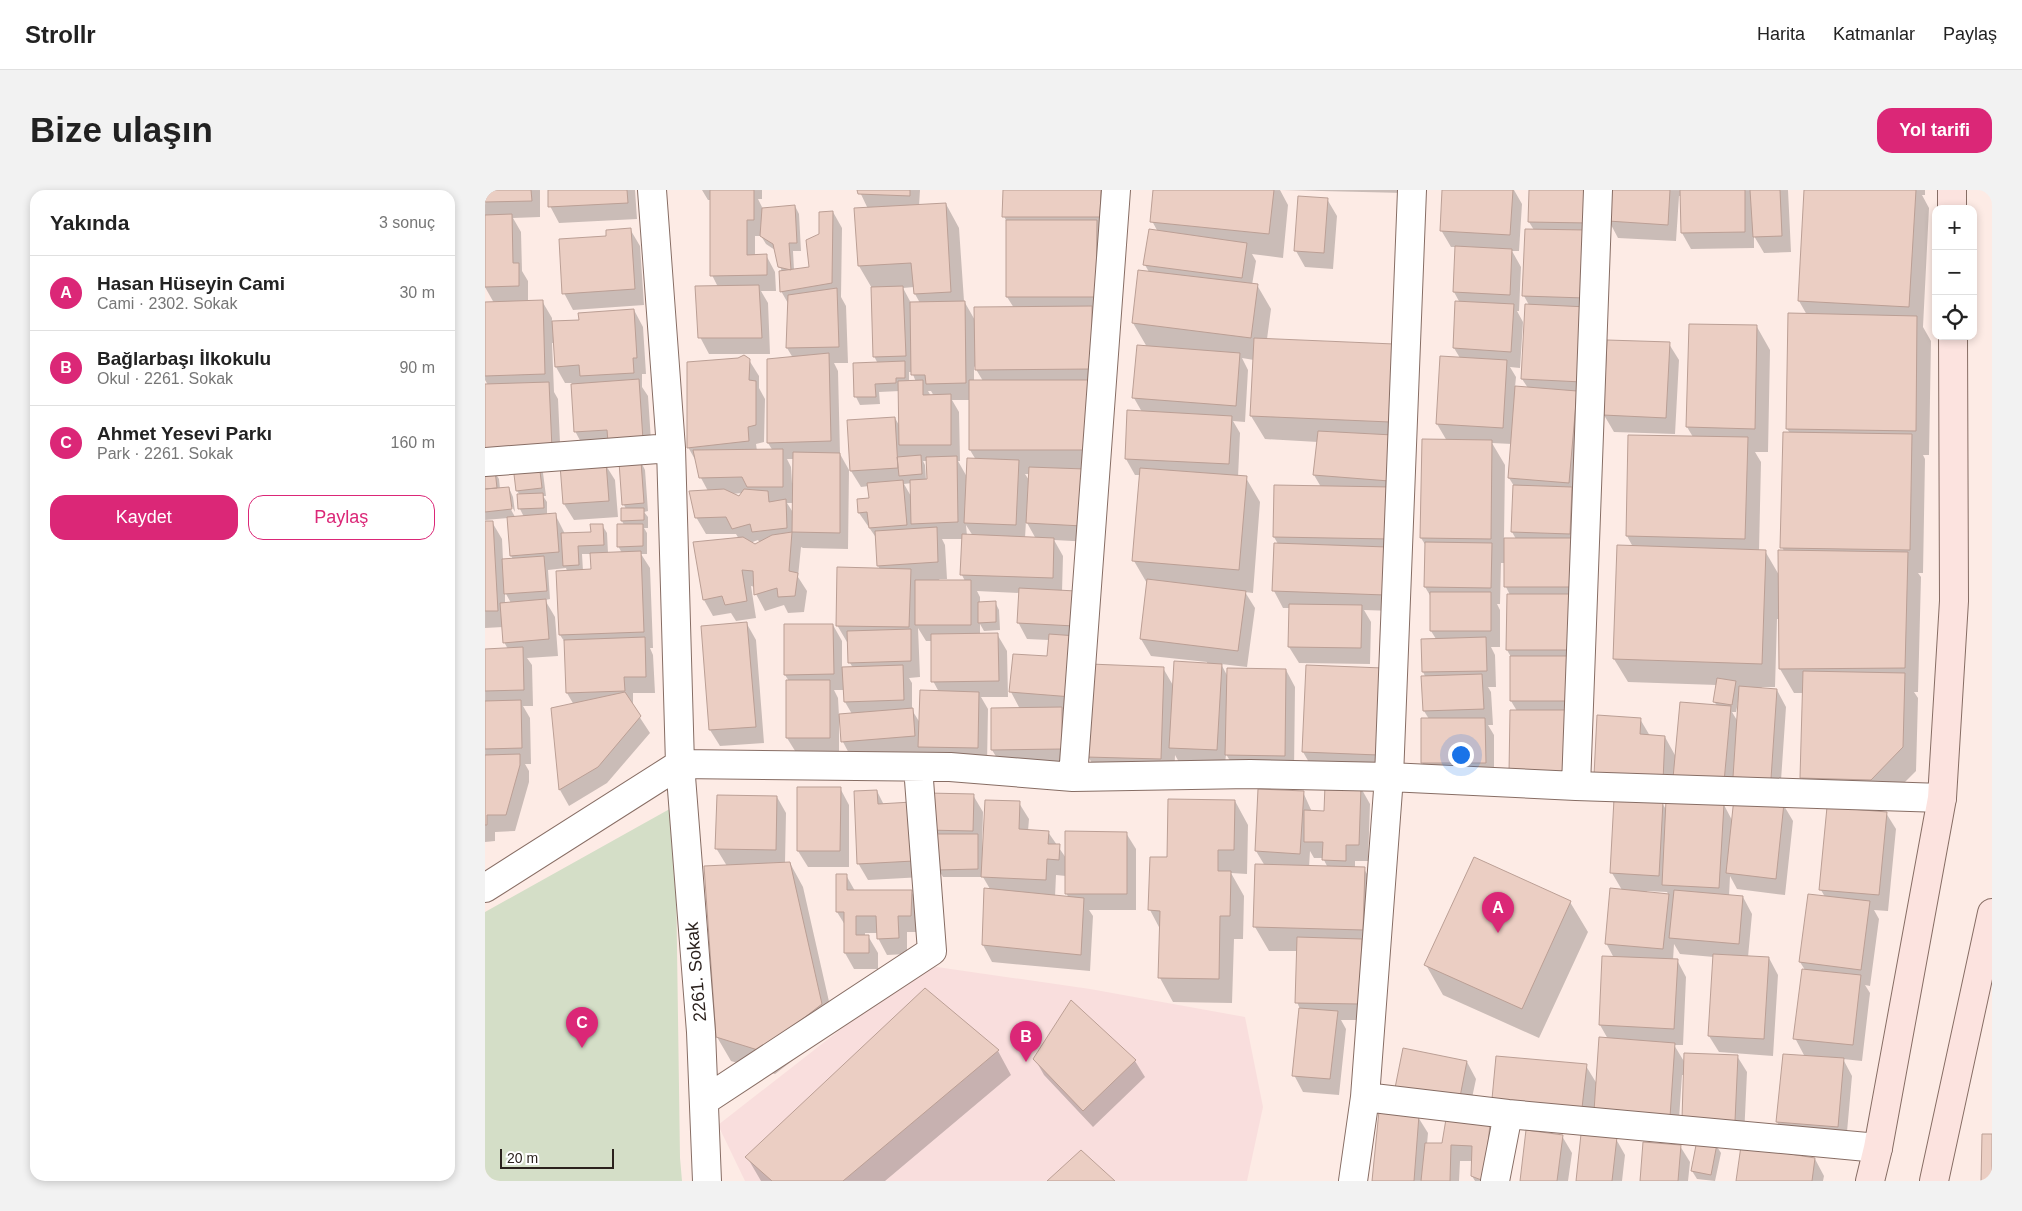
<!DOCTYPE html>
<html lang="tr">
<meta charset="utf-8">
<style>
:root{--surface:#fff;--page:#f2f2f2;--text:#222;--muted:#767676;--line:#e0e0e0;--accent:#db2777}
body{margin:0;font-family:Helvetica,sans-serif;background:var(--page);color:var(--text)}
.controls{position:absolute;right:15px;top:15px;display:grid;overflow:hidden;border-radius:10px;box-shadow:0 2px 8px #0003}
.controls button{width:45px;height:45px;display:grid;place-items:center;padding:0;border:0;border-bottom:1px solid var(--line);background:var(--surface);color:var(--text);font:25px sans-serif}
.scale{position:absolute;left:15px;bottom:12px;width:114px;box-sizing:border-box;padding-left:5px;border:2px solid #2b211d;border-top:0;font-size:14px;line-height:18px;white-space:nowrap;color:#2b211d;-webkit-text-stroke:4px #fff;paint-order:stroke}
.you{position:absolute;left:975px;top:564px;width:18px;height:18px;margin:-12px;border:4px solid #fff;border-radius:50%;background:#1a73e8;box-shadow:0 0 0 8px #1a73e833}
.badge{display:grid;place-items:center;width:32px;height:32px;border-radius:50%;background:var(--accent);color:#fff;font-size:16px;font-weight:700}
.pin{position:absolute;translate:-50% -41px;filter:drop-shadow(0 1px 2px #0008)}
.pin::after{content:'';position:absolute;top:26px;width:18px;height:15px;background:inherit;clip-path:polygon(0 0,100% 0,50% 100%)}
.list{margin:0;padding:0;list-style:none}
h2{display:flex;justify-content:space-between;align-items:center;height:65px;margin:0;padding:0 20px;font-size:21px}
h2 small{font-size:16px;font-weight:400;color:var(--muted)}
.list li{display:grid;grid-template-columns:32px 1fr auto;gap:15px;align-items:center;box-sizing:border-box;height:75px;padding:0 20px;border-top:1px solid var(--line)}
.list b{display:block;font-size:19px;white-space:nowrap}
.list p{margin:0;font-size:16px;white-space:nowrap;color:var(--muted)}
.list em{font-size:16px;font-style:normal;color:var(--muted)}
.actions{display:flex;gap:10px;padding:15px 20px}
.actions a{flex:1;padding:11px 0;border:1px solid var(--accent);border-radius:15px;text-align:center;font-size:18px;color:var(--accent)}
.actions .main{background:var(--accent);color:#fff}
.icon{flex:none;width:28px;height:28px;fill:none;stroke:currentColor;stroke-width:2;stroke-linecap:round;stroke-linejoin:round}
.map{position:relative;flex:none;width:1507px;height:991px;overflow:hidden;border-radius:15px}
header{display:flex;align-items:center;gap:30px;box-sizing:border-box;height:70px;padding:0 25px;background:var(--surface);border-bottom:1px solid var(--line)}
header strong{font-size:24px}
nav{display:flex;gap:28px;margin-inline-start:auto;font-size:18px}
.intro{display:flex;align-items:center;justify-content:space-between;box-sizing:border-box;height:120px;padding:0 30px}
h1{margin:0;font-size:35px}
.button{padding:12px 22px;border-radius:15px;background:var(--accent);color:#fff;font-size:18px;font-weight:700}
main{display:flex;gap:30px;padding:0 30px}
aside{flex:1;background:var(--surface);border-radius:15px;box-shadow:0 2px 8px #0003}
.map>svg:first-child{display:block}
</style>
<header>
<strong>Strollr</strong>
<nav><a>Harita</a><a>Katmanlar</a><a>Paylaş</a></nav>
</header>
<div class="intro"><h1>Bize ulaşın</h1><a class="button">Yol tarifi</a></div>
<main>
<aside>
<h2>Yakında<small>3 sonuç</small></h2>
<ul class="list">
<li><span class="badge">A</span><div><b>Hasan Hüseyin Cami</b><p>Cami · 2302. Sokak</p></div><em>30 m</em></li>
<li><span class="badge">B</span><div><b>Bağlarbaşı İlkokulu</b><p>Okul · 2261. Sokak</p></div><em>90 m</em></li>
<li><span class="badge">C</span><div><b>Ahmet Yesevi Parkı</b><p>Park · 2261. Sokak</p></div><em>160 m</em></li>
</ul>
<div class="actions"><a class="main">Kaydet</a><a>Paylaş</a></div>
</aside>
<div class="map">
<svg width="1507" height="991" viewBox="0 0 1507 991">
<rect width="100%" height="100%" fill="#fdebe5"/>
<!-- education -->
<path fill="#f9dedd" d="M438 775 605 799 760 827 778 917 762 991H260L233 935Z"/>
<!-- green -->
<path fill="#d4dec7" d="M190 616 195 968 197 991H0V722Z"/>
<!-- shadow -->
<path fill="#0003" fill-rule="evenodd" d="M0 0H55V27L28 28 36 42 37 81 43 91V112L57 111 67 128V133L96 131 149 120 158 137 161 184H157V197L163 206 167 266 99 258 90 241 87 193H80L71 177 70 153H67L69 202 73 209 76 275 55 276 58 283 61 306H58L62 312V325L70 324 80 344 107 343 117 335 122 343 123 363H137L133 356 139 335 137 331 141 319 139 315 156 272 160 280 163 321 159 322 163 327V338H159L162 343V364H156L165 378 168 458H165L168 465 170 503H148V517L165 543 122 593 84 616 75 600 67 519 89 515 82 503 81 454 75 445 82 381 81 378 63 380 65 409 60 410 70 427 73 466 42 468 47 475 48 516H38L45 528 46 574H40L44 581V592L30 641 10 642V651L0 652V460L23 459 19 452 18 437 0 438V332H7L17 349 18 370 28 369 26 366 23 328 0 330V282L9 281 14 289 15 299 24 298 28 307 30 322 25 313 23 314 30 327H39L35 319V305L32 301 30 277 0 240V196L3 195 0 190V113H9L0 97ZM97 364H106L107 380 98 381ZM20 402 26 413H20Z
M64 0H150L152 29 74 33 65 16Z
M217 0H277V9H273L278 19 310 16 314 24 316 61H308L309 80 326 78 336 45 348 22 357 38 356 107 361 116 363 173H349L353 181 355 264 364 280 363 359 318 358 316 357 313 387 322 401 319 422 303 423 299 415 280 421 271 404 270 397 266 396 271 428 251 431 246 423 228 426 219 410 254 349 251 344H221L211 327 223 301 216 288 212 273 203 257 264 170 274 186V198L280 209 279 252 271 254 272 261H288L283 253V170L308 168 302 158 304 115 296 101 297 82 290 60 281 54 276 46H270V66L281 65 290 82 291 101H276L283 113 285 164H224L215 147 233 97 227 85 226 10H223ZM302 269H309V293H307L306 277ZM257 303 254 308 246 304ZM302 313H309V324ZM273 350 275 353 269 356 265 353Z
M374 0H435L434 16 461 14 474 38 479 111 491 132 529 118 522 107V33L519 26V0H629L606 352 569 350 578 366 577 402 590 403 596 523 579 522 586 534V576H517L507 560 535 519 526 502 563 468 564 450 542 449 533 432 535 403 492 401 495 407V413L510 412 514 420 515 440 499 441 495 434V445L512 444 522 461 523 507H496L503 519 502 574 444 573 438 562 367 569 358 552 356 529 354 530V564H312L302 548 304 491 300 485 348 435 357 451V478H368L365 473 364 452H362L352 435 395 379 393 376 392 349 374 323 385 309 384 296 376 297 366 281 410 228 415 237V201L394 202 395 214 375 215 371 207 393 174 389 166 388 100 374 76 371 20 383 19ZM429 97 430 104 435 113H426L418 98ZM489 176 498 191H489ZM424 182H427L431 192H424ZM443 201H446L449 206H446ZM467 210H485V260L491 270 482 287 473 271H475L474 222ZM438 271H443V290H441L440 275ZM540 284H545L544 290ZM427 293V308L419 294ZM541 331 551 349 540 348ZM481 335 488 346H482ZM457 349H478L477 385 480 391H455L454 389H462L460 355ZM433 438 441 451H447L448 491 454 502 435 533 427 520V493L424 488 435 487ZM349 500H359L360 512 367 524 354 526 353 508Z
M670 0H920L919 3 795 0 803 15 798 68 767 64 771 71 767 95H772L786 119 782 149 908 155 909 421 879 420 886 432 885 474 814 473 804 457 805 418H798L789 401 793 354 789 347 836 297 829 285 833 252 780 249 766 226 769 170 757 168 763 180 760 232 748 231 755 243 753 287 761 288 775 312 768 403 760 402 770 418 762 477 736 474 743 487 801 480 810 497 809 582 751 581 741 564 740 576 695 574 690 565 689 592 616 590 603 566 678 478 689 497 722 474V472L666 466 656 449 663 395 649 371 656 285H650L641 269 657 222 649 208 662 157 648 133 654 81 664 82 660 75 673 42 667 31Z
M959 0H1029L1037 14 1034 61H1027L1036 77 1034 121H1032L1038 132 1035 178 1025 177 1031 187 1030 197 1043 198 1037 189 1044 115 1039 106 1049 40 1044 32 1045 0H1113L1097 527 1032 521 1026 511V467L1022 460 1025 405 1021 397V373H1016L1015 414H1012L1015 420V457H1006L1010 465 1011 497H1003L1006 502 1008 535H1003L1009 545V589H947L937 572 944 529 939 521 941 488 938 482 951 449 946 441V407L940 397 941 356 936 348 962 251 952 234 975 168 969 158 972 113H975L969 102 972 57H966L956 40ZM1007 253 1027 254 1024 288 1029 296 1027 342 1031 349H1019L1020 275Z
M1126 0H1303L1306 62 1279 63 1269 46V58L1206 59 1197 43 1196 6H1194L1191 51 1133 48 1124 31Z
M1320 0H1440V5H1437L1444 18 1438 137 1446 151 1444 265H1438L1440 269 1438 383H1433L1436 387 1433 502H1429L1433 508 1431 581 1399 613 1330 611 1317 588 1319 503H1309L1295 479V429H1292L1290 497H1277L1276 499 1292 500 1301 517 1295 605 1259 603 1250 586 1248 608 1199 604 1188 585 1186 607 1119 602 1155 529 1165 546 1180 547 1191 567 1232 516 1229 511 1232 495 1143 492 1129 469 1148 357 1142 346 1208 247 1202 237 1272 137 1285 160 1283 262H1270L1276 272 1274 361H1280L1294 385 1299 361 1297 357 1305 243 1302 239 1305 125H1322L1314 111ZM1253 512 1255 513 1253 532 1247 522H1251Z
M842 9 852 26 848 79 820 77 811 61Z
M145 39 155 56 159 115 88 120 79 103 122 47Z
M1123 151 1184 154 1194 170 1190 244 1129 242 1119 225Z
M120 274 130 290 133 327 89 330 79 314Z
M262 434 271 450 279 553 235 556 225 540Z
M897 479 906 589 832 586 818 562Z
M355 598 364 615V677H323L313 661Z
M876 598 885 614 883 671H870V678L879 679 893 702 883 830H856L861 839 854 905 818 902 809 885 815 819 812 812 813 761H784L770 737 780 676 771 661 818 602 827 622H840ZM825 661 829 668H838L843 678 824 677Z
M392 601 399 615 438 687 383 690 373 673Z
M488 605 498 622 497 658H499L534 613 544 629 543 641 563 642 581 668 641 643 651 659V720H604L608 726 605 781 507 772 498 755 505 699 498 687H458L453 679 442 639ZM571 685 581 686V703L584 708 570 707Z
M292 607 301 623 300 673H305L318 697 350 838 290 884 246 871 232 847 242 676 231 658Z
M750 611 763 635 762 684 746 683 759 706 758 749H749L747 813 688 812 675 788V739L665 720 683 668Z
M1177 613 1182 621 1239 615 1248 632 1298 614 1308 631 1300 705 1252 699 1245 686 1244 706 1258 707 1267 724 1263 767 1284 768 1293 785 1288 866 1234 862 1224 846 1229 767 1195 764 1189 754 1188 770H1192L1201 787 1198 855H1189L1200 873 1252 866 1262 882 1259 947 1200 885H1197L1193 943 1119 937 1108 918 1106 934 1018 925 1101 876 1112 894 1123 849 1115 835 1129 768 1121 753 1137 700 1127 683ZM1162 701 1182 702 1184 705 1162 703Z
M1401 623 1411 639 1403 721 1389 720 1394 729 1385 796 1380 795 1385 803 1377 871 1358 869 1367 886 1361 953 1302 948 1292 932 1320 867 1310 848 1320 780 1315 772 1340 707 1336 700Z
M989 668 1085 712 1103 742 1054 848 958 805 941 775Z
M361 685 370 701H426L435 718V742H422V764L402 765 393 748V743H380V746H383L393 763V779H369L360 763V735L352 722Z
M440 800 513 861 526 885 400 991H276L262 967Z
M587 812 650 871 660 887 608 937 559 885 550 869Z
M919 859 982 872 991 889 983 927Z
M933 927 943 943 942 954H958L1004 935 1013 952 1010 991H990L987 986 988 971H975L974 991H888Z
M1077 946 1087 963 1083 991H1036Z
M1131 949 1140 965 1137 991H1092Z
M1231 955 1236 963 1230 991 1212 989 1207 981Z
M1195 956 1205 972 1203 991H1156Z
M1330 969 1339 986 1338 991H1252Z"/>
<!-- building -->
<path fill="#ebcec3" stroke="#bb9f95" d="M0 0H46L47 11 0 12Z
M63 0H142L143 13 63 17Z
M225 0H269V30H262V65L282 64V85L225 86Z
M372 0H425V6L373 4Z
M518 0H616L615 27H517Z
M668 0H789L784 44 665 32Z
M957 0H1028L1025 45 955 41Z
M1044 0H1104L1103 33 1043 32Z
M1125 0H1185L1183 35 1123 31Z
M1195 0H1260V42L1196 43Z
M1265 0H1295L1297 46 1268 47Z
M1319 0H1431L1424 117 1313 111Z
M813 6 843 8 839 63 809 61Z
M461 13 466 102 429 104 426 73 373 76 369 18Z
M310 15 312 53H304L306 80 293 77 288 54 275 46 277 18Z
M348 21 347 93 295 102 294 81 324 77 321 50 334 44V22Z
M27 24 28 73H34V96L0 97V25Z
M521 30H612L611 107H521Z
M146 38 150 99 77 104 74 49 121 46V40Z
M664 39 762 53 757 88 658 75Z
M1040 39 1101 40 1100 108 1037 106Z
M970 56 1027 59 1025 105 968 102Z
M653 80 773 94 766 148 647 133Z
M274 95 277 148H213L210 96Z
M418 96 421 166 388 167 386 97Z
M352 98 354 157 301 158 303 105Z
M58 110 60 184 0 186V112Z
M480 111 481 193 441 194 440 185H426L425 112Z
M970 111 1029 114 1026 162 968 158Z
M1040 114 1102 117 1097 192 1036 189Z
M607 116V179L490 180 489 117Z
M149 119 152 168H148L149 183 95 186 94 175 70 177 67 131 94 130 93 123Z
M1303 123 1432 126 1431 241 1301 239Z
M1204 134 1272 135 1270 239 1201 237Z
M769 148 909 154 905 232 765 226Z
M1122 150 1185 152 1181 228 1118 225Z
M652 155 755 163 751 216 647 208Z
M344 163 346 251 282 253V169Z
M259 165 265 169 264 190 271 191V235L263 237 264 251 202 258V172L253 168Z
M955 166 1022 170 1018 238 951 234Z
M420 171V188H411V193L390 194 391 207H369L368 173Z
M154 189 158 250 123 252 122 240 89 242 86 194Z
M438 190V205L466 204V255H414L413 191Z
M484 190H603V260H484Z
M64 192 67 259 0 262V194Z
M1030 196 1092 201 1084 293 1023 288Z
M642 220 747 226 744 274 640 269Z
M410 227 413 278 365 281 362 230Z
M833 241 908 245 904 291 828 285Z
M1298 242 1427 244 1425 360 1295 358Z
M1143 245 1263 247 1260 349 1141 346Z
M937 249 1007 250 1006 349 935 348Z
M298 259V297H262L257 287 214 288 208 260Z
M308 262 355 263V343L307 342Z
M436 265 437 284 414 286 412 267Z
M472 266 473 332 426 334 425 290 442 289 441 267Z
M482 268 534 270 531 335 479 333Z
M156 271 159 313 137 315 134 272Z
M121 272 124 311 78 314 75 275Z
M54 273 57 298 31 301 28 276Z
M544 277 600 279 597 336 541 333Z
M655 278 762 286 754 380 647 371Z
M10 280 12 298 0 299V281Z
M418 290 422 335 384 338 382 322 373 323 372 309 384 308 382 293Z
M789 295 906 297 905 349 788 347Z
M1028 295 1087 297 1085 344 1026 342Z
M24 297 27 319 0 322V299Z
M239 299 254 306 259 299 283 301 284 312 301 309 302 338 267 342 265 334 247 339 241 327 210 328 204 301Z
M58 303 59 318 33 319 32 304Z
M136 318H159V330L136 331Z
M71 323 74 362 25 366 22 327Z
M0 331H8L13 421H0Z
M105 334H118L119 355 93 356 94 375 78 376 76 343 106 342Z
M132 334H158V356L132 357Z
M452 337 453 372 392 376 390 341Z
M307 342 304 381 313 383 310 406 293 407 292 398 269 405 268 381 257 380 262 411 240 415 237 406 218 410 208 352 258 347 270 354 287 345Z
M477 344 569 348 568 388 475 385Z
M1019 348H1090V397H1019Z
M940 352 1007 353 1006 398 939 397Z
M789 353 902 357 900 405 787 401Z
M1132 355 1281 360 1277 474 1128 469Z
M1293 360 1423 362 1420 478 1294 479Z
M156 361 159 442 74 445 71 381 106 379 105 363Z
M59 366 62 401 19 404 17 369Z
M352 377 426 379 424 437 351 436Z
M662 389 761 401 753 461 655 449Z
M430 390H486V435H430Z
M534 398 591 401 589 436 532 433Z
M945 402H1006V441H945Z
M1022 404H1087L1086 460H1021Z
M61 409 64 449 18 453 15 413Z
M511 411V432L493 433V412Z
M804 414 877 415 876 458 803 457Z
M262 432 271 537 224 540 216 436Z
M299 434H348L349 484 299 485Z
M426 439V471L363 473 362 441Z
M513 443 514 491 446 492V444Z
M564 444 592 446 587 507 524 502 528 464 562 466Z
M160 447 161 487H139L140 501 81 503 79 450Z
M1001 447 1002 481 937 482 936 449Z
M38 457 39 500 0 501V459Z
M1025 466H1088V511H1025Z
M689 471 737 474 732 560 684 558Z
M605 474 679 477 676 569 601 567Z
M418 475 419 510 359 512 357 477Z
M821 475 898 478 893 565 817 562Z
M742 478 801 479 800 566 740 565Z
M1318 481 1420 483 1418 557 1386 590 1315 588Z
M997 484 999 519 938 521 936 486Z
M1232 488 1251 491 1247 515 1228 512Z
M301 490H345V548H301Z
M1254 496 1292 499 1286 589 1248 587Z
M435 500 494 502 493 558 433 557Z
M140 502 156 526 113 577 74 600 66 518Z
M36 510 37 558 0 559V511Z
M1195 512 1246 516 1239 592 1188 588Z
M577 517V559L506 560V518Z
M428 518 430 546 356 552 354 524Z
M1025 520H1085L1084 583H1024Z
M1112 525 1156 528 1155 544 1180 546 1178 591 1109 586Z
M936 528H1000L1001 573H936Z
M35 564V575L21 625H2V635H0V565Z
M840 595 876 597 874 655H861V671L837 670 838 652H819V620L839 621Z
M312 597H356L355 661H312Z
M773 599 819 601 815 664 770 661Z
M392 600 393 614 427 612 429 671 372 674 369 601Z
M442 603 489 604 488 641 440 640Z
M232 605 292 606 291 660 230 659Z
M1249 608 1299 613 1291 689 1241 683Z
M683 609 750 610 749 660H733V681H746L745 726H735L734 789 673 788 675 721 663 720 665 667H682Z
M1129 609 1178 612 1174 686 1125 683Z
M500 610 535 611 534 639 564 641 563 654H575L574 670 562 669 561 690 496 687Z
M1181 610 1239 614 1234 698 1177 695Z
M1342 617 1402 622 1394 705 1334 700Z
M580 641 642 642V704H580Z
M452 644H493V679L452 680Z
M989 667 1086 711 1037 819 939 775Z
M305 672 337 814 276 861 231 847 219 676Z
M770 674 880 677 878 740 768 737Z
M351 684H362V700H427L426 726H413L414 748 392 749 391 726H371V745H384V763H359V722H351Z
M499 698 599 708 596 765 497 755Z
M1125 698 1184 704 1178 759 1120 754Z
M1189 700 1258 706 1254 754 1184 748Z
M1323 704 1385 711 1376 780 1314 772Z
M812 747 877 749 874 814 810 813Z
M1228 764 1284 767 1279 849 1223 846Z
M1117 766 1193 769 1189 839 1114 835Z
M1317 779 1376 785 1368 855 1308 849Z
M440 798 514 860 358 991H287L260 967Z
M586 810 651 870 598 921 548 869Z
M814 818 853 821 845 889 807 886Z
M1114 847 1190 853 1185 927 1109 921Z
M918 858 982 871 974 912 910 898Z
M1199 863 1253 865 1250 931 1197 929Z
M1298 864 1359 868 1353 937 1291 932Z
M1011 866 1102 874 1097 918 1007 909Z
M894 921 934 925 929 991H887Z
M961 929 1005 934 999 991 986 986 987 956 966 955 965 991H936L940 953H957Z
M1041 940 1078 945 1072 991H1035Z
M1096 944 1132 947 1127 991H1091Z
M1497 944H1507V991H1496Z
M1212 950 1232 954 1226 985 1206 981Z
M1158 952 1196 955 1193 991H1155Z
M1256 956 1330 968 1327 991H1251Z
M596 960 630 991H562Z"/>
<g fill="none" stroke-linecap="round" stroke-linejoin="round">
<defs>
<path id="street" d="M167 0 186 258 195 574 216 842 222 991
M0 272 186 258
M588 587 631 0
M1091 596 1113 0
M0 698 195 574 465 577 588 587 765 584 904 587 1091 596 1457 608
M880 907 1023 924 1393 958
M219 911 447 761 433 577
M868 991 880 907 904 587 927 0
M1010 991 1023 924"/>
<path id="secondary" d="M1467 0V19
M1385 991 1393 958 1457 608 1469 411 1468 146
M1449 991 1507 723"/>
</defs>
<!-- street casing -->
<use href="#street" stroke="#876d64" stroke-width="30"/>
<!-- secondary casing -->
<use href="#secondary" stroke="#876d64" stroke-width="30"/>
<!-- street -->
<use href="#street" stroke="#fff" stroke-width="28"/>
<!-- secondary -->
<use href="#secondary" stroke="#fce3df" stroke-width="28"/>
</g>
<g text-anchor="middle" stroke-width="4" stroke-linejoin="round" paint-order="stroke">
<!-- street labels -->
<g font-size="18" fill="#2b211d" stroke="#fff">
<text transform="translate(211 782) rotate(-95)" y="6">2261. Sokak</text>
</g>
</g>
</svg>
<div class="controls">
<button>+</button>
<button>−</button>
<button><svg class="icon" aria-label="locate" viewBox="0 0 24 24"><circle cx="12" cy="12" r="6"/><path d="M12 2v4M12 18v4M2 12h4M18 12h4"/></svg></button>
</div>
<div class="scale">20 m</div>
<div class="you"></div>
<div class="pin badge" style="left:1013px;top:743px">A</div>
<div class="pin badge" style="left:541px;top:872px">B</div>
<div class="pin badge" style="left:97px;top:858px">C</div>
</div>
</main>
